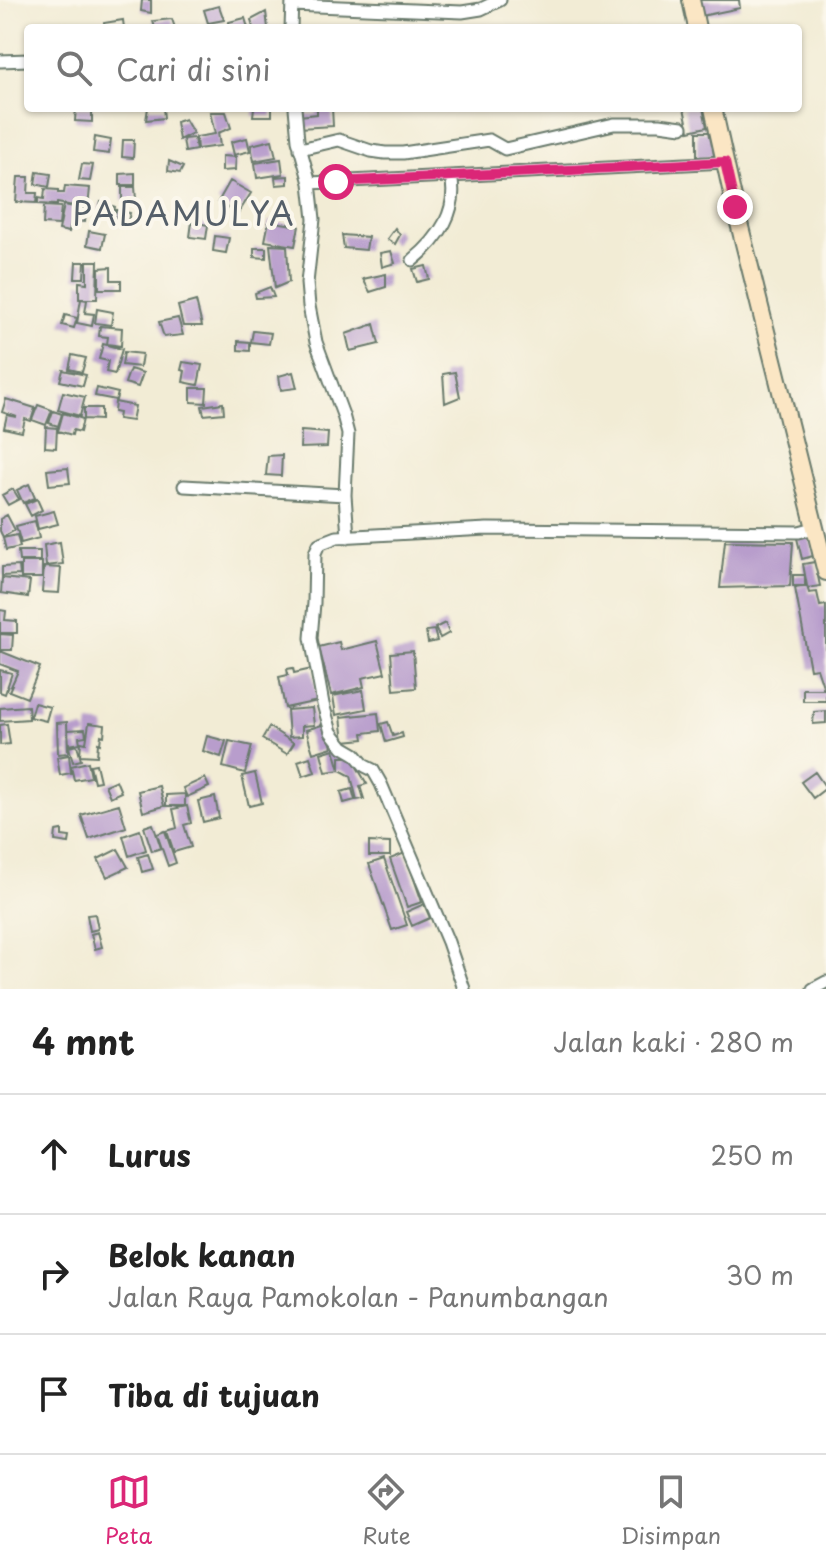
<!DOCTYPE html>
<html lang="id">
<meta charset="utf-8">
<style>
:root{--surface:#fff;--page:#f2f2f2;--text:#222;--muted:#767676;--line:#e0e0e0;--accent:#db2777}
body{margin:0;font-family:"Playpen Sans",sans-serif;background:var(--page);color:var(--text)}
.stop{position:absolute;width:24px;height:24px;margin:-18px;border:6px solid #db2777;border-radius:50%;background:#fff}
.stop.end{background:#db2777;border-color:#fff;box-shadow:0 2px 8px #0008}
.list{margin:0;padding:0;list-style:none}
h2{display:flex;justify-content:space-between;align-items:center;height:104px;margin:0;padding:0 32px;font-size:34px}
h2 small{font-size:26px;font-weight:400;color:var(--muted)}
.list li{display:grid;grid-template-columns:52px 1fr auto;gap:24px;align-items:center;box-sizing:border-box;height:120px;padding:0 32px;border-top:2px solid var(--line)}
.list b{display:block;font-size:30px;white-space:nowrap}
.list p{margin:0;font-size:26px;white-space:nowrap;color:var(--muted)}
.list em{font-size:26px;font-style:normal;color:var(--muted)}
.icon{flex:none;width:44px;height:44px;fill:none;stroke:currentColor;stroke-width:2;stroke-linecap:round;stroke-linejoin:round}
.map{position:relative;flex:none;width:826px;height:989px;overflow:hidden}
.search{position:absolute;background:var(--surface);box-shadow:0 2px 6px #0004;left:24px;right:24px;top:24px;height:88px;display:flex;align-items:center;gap:20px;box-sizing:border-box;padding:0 28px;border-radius:8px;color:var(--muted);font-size:30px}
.sheet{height:464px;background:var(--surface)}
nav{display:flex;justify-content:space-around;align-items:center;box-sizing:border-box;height:112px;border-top:2px solid var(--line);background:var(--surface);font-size:22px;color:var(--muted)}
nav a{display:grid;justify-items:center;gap:4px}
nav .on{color:var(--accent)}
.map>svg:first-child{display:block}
</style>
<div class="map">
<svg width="826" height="989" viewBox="0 0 826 989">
<rect width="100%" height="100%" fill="#fbf7ec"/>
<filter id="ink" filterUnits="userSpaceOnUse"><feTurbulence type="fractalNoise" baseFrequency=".0125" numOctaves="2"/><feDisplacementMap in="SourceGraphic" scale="16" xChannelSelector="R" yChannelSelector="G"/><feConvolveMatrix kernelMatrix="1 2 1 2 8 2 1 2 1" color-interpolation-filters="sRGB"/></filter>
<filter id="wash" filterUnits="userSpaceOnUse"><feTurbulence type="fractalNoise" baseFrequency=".006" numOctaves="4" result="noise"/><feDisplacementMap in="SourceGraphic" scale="32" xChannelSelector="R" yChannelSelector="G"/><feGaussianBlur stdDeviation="1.8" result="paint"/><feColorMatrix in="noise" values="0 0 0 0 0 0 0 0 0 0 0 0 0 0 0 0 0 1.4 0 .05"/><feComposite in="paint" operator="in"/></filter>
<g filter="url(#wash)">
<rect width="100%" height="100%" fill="#f2ecd5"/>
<g id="blocks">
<!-- building -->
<path fill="#b89dcc" d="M142 0H151V13L141 11Z
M698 0H739L740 8 701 16Z
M219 6 224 20 208 23 204 10Z
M266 12 268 28H253L251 20Z
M245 18 248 28H229V22Z
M172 19 175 28H155L153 21Z
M123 20 124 28H104V23Z
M76 108H92V122L75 121Z
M148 108H163L164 118 146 120Z
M254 108H272V116H253Z
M317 108H332L333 126 299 128V116L317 114Z
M684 108H703L707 127 689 131Z
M210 112H226L231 128 218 133 220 146 197 149 196 137 215 134Z
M185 119 193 133 179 140 176 122Z
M697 132H711L714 156 697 159Z
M95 137 111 140 109 154 93 152Z
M194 138 196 150 185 152 183 139Z
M247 138 250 151 234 155 231 142Z
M123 140H134L133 158 122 157Z
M272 140 276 157 254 161 251 145Z
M222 156 236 157 235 170 222 171Z
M281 159 283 174 257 178 255 163Z
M169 161 183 167 180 173 168 171Z
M82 164 93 165 90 181 79 180Z
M37 172 51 174 49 187 35 184Z
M135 173V185H120V174Z
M288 176V184L276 185 275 177Z
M18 177H29L28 193H37L36 203 16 202Z
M230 181 251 193 238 214 218 202Z
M65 186 90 188 88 208 76 207 75 200 74 206 57 203V205L38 204V198L44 199 45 189 58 190V193H64Z
M122 187H135L136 200H122Z
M101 202 115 207 113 216 98 211Z
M64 205 74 207 69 232 59 230Z
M44 206 61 207 59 225 43 224Z
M75 208 86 209 85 222 74 221Z
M116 210 130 213 128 221 114 218Z
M269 221 299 226 295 246 265 241Z
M192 222 208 225 206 239 190 237Z
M395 228 400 235 395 244 387 239Z
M89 231 105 234 102 248 87 245Z
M342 235 368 237 366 250 344 248Z
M215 236 229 238 226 253 213 251Z
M270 245 287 246 289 282 275 288Z
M254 248H266V258L254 257Z
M391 251 395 263 382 267 380 253Z
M87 261H98L97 299H79V282L87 283Z
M76 262H85L84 278H75Z
M426 266 429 279 417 282 413 269Z
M111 267V280H121V289H99V268Z
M386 274V287L370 292 363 279Z
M270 287 274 297 256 298 255 293Z
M81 299 87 300 85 313 94 314 92 326 77 323Z
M196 301 202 326H183L178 306Z
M97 309 113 312 111 325 95 323Z
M65 315 77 318 74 328 62 325Z
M178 318 183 335 164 337 159 322Z
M374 324 379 344 350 351 346 334Z
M100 326 122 328 121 346 107 344 108 337 99 336Z
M253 331 271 333 269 344 251 342Z
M238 341 250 342V351L238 350Z
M103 344 122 349 115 374 106 372 108 361 99 359Z
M124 352 142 354 140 367 122 365Z
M72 355 86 358 82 372 69 369Z
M183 362 202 365 198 385 183 382 185 371 181 370Z
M130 369 143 373 138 387 125 383Z
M63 370 86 375 83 386 60 381Z
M293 372 297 388 281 390 279 376Z
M455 372 460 397 445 403 443 374Z
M97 388 118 393 116 400 95 396Z
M191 388H207L206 403 191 402Z
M63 392 85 397 80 416 58 410Z
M6 399 35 408 31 421 25 419 22 432 4 428 7 415 17 417 2 412Z
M115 402 135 406 132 421 118 419 119 413 114 412Z
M223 403 224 413 204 415 202 406Z
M38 405 52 410 46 425 32 420Z
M84 408H101V420L84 419Z
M53 411 62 414 58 426 49 423Z
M63 413 83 419 80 432 73 430 72 435 58 431Z
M46 427 57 428 56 448 45 447Z
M301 431 328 433 327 447 300 448Z
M282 455 281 476 266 475 268 456Z
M68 468 70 483 49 485 47 470Z
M29 484 35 498 23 503 17 490Z
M13 489 19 499 8 505 2 495Z
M37 499 42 510 31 516 25 504Z
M54 511 58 524 38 529 35 516Z
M7 515 15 530 3 537 0 531V519Z
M35 521 39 538 21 543 16 526Z
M17 535 20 547 6 550 3 538Z
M809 536 813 556 802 559 797 538Z
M725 541 793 542 790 586 720 588Z
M60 542 63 564 46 566 44 545Z
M18 551H40V561H19Z
M21 562H42V578H21Z
M815 562 820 586 808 588 807 586 809 593 817 592 820 606 826 605V701H803V689H824L817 668 810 669 795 588 807 586 803 564Z
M19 566 20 575 2 576V567Z
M44 567 61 568 59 593 42 592Z
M793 575H805V586H793Z
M2 578 30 581 28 597 1 593Z
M0 610 6 611 5 620 17 621V633H0Z
M445 623 449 633 440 638 435 628Z
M434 630 437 641 428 643 426 631Z
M0 634 13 635 12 650H0Z
M377 641 385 673 362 678 364 687 331 695 319 647 339 642 341 650Z
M0 651 40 667 27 698 9 691 18 671 0 664Z
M413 651 416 688 394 690 391 653Z
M293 668 294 673 312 669 318 701 285 708 279 677 288 675 287 669Z
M0 670 12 673 5 694 0 692Z
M363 690 366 709 336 715 333 696Z
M34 703 50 707 46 721 30 717Z
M28 706 29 719 0 721V708Z
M312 708 314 725 302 726V736L289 737 287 710Z
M826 711V723L813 724 814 712Z
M378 713 380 731 363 733 364 739 344 741 341 717Z
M67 722 68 753 58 754 57 723Z
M388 722 393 736 402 733 403 737 386 742 381 724Z
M89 723 105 725 104 736 101 735 100 744 98 743 97 756 80 755 81 742 86 743Z
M7 724 10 744 0 745V725Z
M325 724 332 747 313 753 306 730Z
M269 727 294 743 287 754 262 739Z
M85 729 86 736 79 737 80 743 69 745 68 730Z
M207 736 226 741 221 757 203 751Z
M229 741 252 746 245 773 223 767Z
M77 745 81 760 73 762 69 747Z
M334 749 340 770V757H351L367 784 360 786 364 799 357 800 351 776 340 770 326 772 321 753Z
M69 755 71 773 60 775 57 757Z
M310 757 315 772 303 776 298 761Z
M88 762 91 777 74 780 71 766Z
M96 764 100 781 94 782 90 765Z
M815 772 826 788 813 798 801 782Z
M255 773 262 803 249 806 242 776Z
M205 778 209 787 187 797 183 788Z
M116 780 121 792 110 797 105 785Z
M159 786 164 806 143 812 138 791Z
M352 789 355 800 344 803 341 792Z
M185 794V806H166V795Z
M215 797 219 818 203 822 198 801Z
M119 804 126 827 89 839 81 815Z
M187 806 191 823 184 825 191 847 174 852 167 831 177 828 173 809Z
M153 824 161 848 152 851 144 827Z
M62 830V836L70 837 69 843 55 841 56 831Z
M140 830 146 850 129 856 123 836Z
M165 831 176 863 168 866 157 834Z
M369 842 390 843V856H369Z
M118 849 128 867 107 877 98 859Z
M405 853 422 902 407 907 390 859Z
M148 854 153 869 142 872 138 857Z
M384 859 407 925 392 930 369 864Z
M424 904 430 918 412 926 406 912Z
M95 914 98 929 90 931 87 915Z
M98 932 102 947 95 949 91 934Z"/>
</g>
</g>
<g filter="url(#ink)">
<use href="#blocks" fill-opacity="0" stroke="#697a6c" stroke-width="2"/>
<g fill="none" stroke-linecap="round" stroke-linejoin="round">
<defs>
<path id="minor" d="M292 5 462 12 481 9 500 0
M291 28 292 1
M0 61 28 60
M295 108 298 140 310 183 314 219 307 283 309 306 316 342 343 415 348 434 345 495 348 537
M300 149 339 140 371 151 385 153H403L489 140 505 149 614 124H660L682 127
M310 183 725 162
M413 260C439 239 459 210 451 176
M184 486 345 495
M464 989 448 942 381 784 373 770 365 766 355 754 343 747 331 732 323 704 311 638 314 603 315 553 319 544 337 537 487 529 799 532 814 528
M813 989 826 982"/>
<path id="secondary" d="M691 0 697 28
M713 108 735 207 826 572"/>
</defs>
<!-- minor casing -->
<use href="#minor" stroke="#697a6c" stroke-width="15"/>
<!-- secondary casing -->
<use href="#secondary" stroke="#697a6c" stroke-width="20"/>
<!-- minor -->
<use href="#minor" stroke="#fff" stroke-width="11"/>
<!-- secondary -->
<use href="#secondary" stroke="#fbe6c4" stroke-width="16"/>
</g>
</g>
<g fill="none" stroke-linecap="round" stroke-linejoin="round" filter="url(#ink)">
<!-- route -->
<path stroke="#db2777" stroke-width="10" d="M336 182 725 162 735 207"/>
</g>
<g text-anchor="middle" stroke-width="8" stroke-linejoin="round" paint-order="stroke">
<!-- quarter labels -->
<g font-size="32" letter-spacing="2" fill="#555f69" stroke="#fbf7ec">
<text x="184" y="226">PADAMULYA</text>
</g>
</g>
</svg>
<div class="stop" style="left:336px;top:182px"></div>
<div class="stop end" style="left:735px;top:207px"></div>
<div class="search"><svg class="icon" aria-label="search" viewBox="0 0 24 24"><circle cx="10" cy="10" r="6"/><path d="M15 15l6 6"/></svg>Cari di sini</div>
</div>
<section class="sheet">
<h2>4 mnt<small>Jalan kaki · 280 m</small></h2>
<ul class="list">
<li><svg class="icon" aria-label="ahead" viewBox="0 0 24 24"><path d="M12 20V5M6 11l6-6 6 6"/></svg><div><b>Lurus</b></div><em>250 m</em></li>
<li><svg class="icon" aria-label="right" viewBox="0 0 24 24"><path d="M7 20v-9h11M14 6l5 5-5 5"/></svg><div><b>Belok kanan</b><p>Jalan Raya Pamokolan - Panumbangan</p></div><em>30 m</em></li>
<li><svg class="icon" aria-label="arrive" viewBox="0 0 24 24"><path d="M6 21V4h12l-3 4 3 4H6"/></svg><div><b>Tiba di tujuan</b></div></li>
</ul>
</section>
<nav>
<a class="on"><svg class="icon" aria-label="map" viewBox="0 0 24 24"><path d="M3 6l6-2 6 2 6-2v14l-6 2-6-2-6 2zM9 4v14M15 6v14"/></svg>Peta</a>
<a><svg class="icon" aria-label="directions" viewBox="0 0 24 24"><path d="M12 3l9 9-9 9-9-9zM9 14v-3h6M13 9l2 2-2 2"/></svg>Rute</a>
<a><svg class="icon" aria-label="saved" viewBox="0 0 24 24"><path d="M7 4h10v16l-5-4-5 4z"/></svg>Disimpan</a>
</nav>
